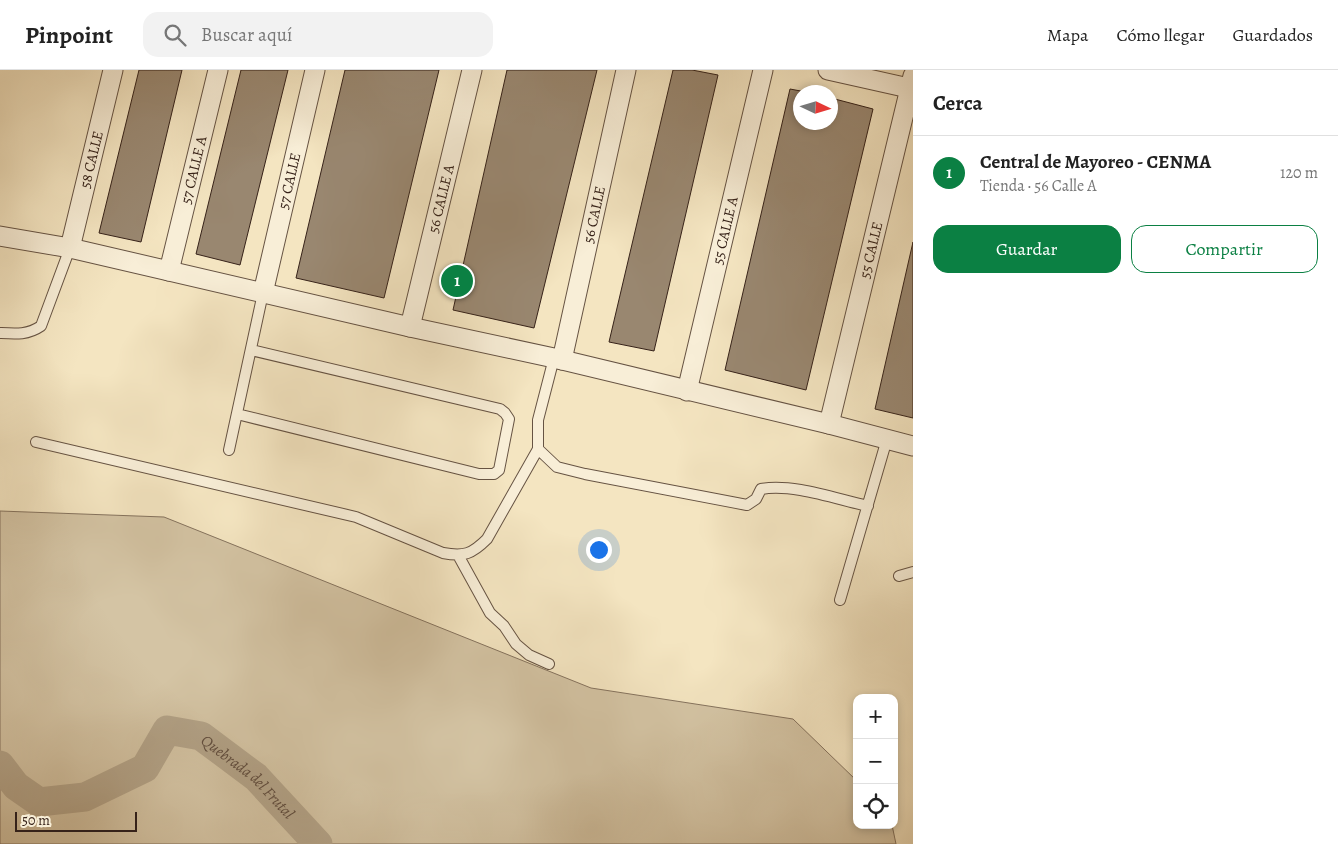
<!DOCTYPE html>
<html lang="es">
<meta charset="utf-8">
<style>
:root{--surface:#fff;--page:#f2f2f2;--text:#222;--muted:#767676;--line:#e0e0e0;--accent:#0b8043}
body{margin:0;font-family:Alegreya,serif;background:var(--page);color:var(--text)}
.controls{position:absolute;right:15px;bottom:15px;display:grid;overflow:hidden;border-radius:10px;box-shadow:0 2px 8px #0003}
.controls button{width:45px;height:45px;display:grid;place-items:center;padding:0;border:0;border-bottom:1px solid var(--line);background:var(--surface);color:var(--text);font:25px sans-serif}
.compass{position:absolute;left:793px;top:15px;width:45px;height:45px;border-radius:50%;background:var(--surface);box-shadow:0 2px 8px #0003;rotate:94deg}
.scale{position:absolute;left:15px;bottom:12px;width:122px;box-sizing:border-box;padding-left:5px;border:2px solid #362219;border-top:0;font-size:14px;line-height:18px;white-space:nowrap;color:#362219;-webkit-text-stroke:4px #f8eed7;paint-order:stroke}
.you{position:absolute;left:598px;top:479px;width:18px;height:18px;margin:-12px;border:4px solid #fff;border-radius:50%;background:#1a73e8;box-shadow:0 0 0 8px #1a73e833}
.badge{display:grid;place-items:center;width:32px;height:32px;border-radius:50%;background:var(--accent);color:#fff;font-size:16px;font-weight:700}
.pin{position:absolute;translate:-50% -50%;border:2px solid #fff;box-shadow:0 1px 5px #0006}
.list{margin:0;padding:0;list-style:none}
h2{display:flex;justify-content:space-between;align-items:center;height:65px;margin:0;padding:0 20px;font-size:21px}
h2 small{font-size:16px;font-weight:400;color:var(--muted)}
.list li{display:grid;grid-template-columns:32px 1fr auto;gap:15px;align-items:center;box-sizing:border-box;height:75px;padding:0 20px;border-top:1px solid var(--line)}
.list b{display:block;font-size:19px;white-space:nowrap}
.list p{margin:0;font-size:16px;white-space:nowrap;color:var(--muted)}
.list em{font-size:16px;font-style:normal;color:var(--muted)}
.actions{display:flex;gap:10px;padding:15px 20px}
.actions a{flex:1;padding:11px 0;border:1px solid var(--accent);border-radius:15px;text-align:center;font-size:18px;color:var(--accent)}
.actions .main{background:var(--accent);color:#fff}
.icon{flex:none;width:28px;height:28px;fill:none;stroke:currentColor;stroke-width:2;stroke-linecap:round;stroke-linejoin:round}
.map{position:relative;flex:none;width:913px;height:774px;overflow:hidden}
header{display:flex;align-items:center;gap:30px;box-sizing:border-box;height:70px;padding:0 25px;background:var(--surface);border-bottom:1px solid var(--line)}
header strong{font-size:24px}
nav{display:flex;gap:28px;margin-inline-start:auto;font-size:18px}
.search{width:350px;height:45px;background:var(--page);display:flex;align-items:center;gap:12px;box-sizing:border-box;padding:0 18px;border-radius:15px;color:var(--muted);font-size:19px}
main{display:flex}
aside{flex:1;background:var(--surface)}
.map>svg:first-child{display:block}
</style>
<header>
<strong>Pinpoint</strong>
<div class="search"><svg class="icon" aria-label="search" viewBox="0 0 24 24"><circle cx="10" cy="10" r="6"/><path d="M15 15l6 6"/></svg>Buscar aquí</div>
<nav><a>Mapa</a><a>Cómo llegar</a><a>Guardados</a></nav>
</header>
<main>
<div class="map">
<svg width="913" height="774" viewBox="0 0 913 774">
<rect width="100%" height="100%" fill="#f4e5c1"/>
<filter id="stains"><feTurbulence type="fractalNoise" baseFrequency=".004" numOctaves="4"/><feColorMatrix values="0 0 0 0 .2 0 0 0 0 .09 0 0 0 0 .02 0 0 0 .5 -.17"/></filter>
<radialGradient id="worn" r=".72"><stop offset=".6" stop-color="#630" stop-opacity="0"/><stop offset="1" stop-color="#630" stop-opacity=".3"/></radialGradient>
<!-- green -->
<path fill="#d4c4a4" stroke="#85735e" d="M0 441 164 447 591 618 793 649 857 711V755H892L896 774H0Z"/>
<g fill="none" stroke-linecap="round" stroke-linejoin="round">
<!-- river -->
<path stroke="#b3a388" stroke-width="29" id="s1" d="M0 695 16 716 39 732 85 727 145 698 167 660 201 666 256 707 318 774"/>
</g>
<!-- building -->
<path fill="#998770" stroke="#362219" d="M139 0H182L141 172 99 163Z
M241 0H288L240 195 196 184Z
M345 0H439L384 228 296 208Z
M507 0H597L534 258 453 240Z
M673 0H692L718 5 654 281 609 272Z
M790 19 806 22H801V52H831V28L873 39 806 320 725 300Z
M913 172V348L875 339Z"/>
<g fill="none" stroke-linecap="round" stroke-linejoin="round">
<defs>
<path id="service" d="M0 263C16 264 28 265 41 256L70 178
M554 288 538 350V379L557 397 585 404 747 435 756 429 761 419C792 413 836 429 868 436
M237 344 479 404H494L499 400 509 349 505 343 500 339 251 280
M36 372 356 447 443 483C464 487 472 484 487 469L538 379
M229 380 263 223
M458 485 490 543 504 556 516 574 529 585 549 594
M899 506 913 502
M840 530 887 369"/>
<g id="minor">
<path d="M828 0 913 19"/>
<path d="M0 166 70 178 410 257 554 288 829 354 913 376"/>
<path id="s2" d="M70 178 113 0"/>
<path id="s3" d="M169 201 218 0"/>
<path id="s4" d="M263 223 315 0"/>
<path id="s5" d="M410 257 472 0"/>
<path id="s6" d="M562 290 626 0"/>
<path id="s7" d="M687 321 763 0"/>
<path id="s8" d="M829 354 913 6"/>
</g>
</defs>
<!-- service casing -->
<use href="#service" stroke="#665343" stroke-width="12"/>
<!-- minor casing -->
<use href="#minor" stroke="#665343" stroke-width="21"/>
<!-- service -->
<use href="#service" stroke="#f8eed7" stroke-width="10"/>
<!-- minor -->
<use href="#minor" stroke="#f8eed7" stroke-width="19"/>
</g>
<g text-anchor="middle" stroke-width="4" stroke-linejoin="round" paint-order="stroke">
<!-- street labels -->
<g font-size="15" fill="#362219" stroke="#f8eed7">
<text dy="5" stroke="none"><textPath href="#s2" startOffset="91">58 CALLE</textPath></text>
<text dy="5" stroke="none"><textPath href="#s3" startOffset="104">57 CALLE A</textPath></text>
<text dy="5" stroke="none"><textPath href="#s4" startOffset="115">57 CALLE</textPath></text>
<text dy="5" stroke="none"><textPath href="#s5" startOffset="132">56 CALLE A</textPath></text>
<text dy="5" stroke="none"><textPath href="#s6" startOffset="149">56 CALLE</textPath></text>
<text dy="5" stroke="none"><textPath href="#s7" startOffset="165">55 CALLE A</textPath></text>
<text dy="5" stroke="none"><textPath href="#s8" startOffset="179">55 CALLE</textPath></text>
</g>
<!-- water labels -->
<g font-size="16" font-style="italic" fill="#624f40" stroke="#f8eed7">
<text dy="6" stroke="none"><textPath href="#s1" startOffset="308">Quebrada del Frutal</textPath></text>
</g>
</g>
<rect width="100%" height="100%" filter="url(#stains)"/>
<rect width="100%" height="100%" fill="url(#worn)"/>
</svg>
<div class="controls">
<button>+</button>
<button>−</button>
<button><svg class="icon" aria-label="locate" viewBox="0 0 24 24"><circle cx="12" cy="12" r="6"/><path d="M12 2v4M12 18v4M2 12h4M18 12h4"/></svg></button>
</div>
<svg class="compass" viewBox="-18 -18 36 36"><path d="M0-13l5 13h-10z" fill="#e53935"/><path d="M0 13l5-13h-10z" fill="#767676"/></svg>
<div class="scale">50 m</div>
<div class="you"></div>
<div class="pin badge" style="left:457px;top:211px">1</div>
</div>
<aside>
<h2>Cerca<small></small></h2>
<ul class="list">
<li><span class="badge">1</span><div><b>Central de Mayoreo - CENMA</b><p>Tienda · 56 Calle A</p></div><em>120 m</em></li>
</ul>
<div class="actions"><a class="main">Guardar</a><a>Compartir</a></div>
</aside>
</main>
